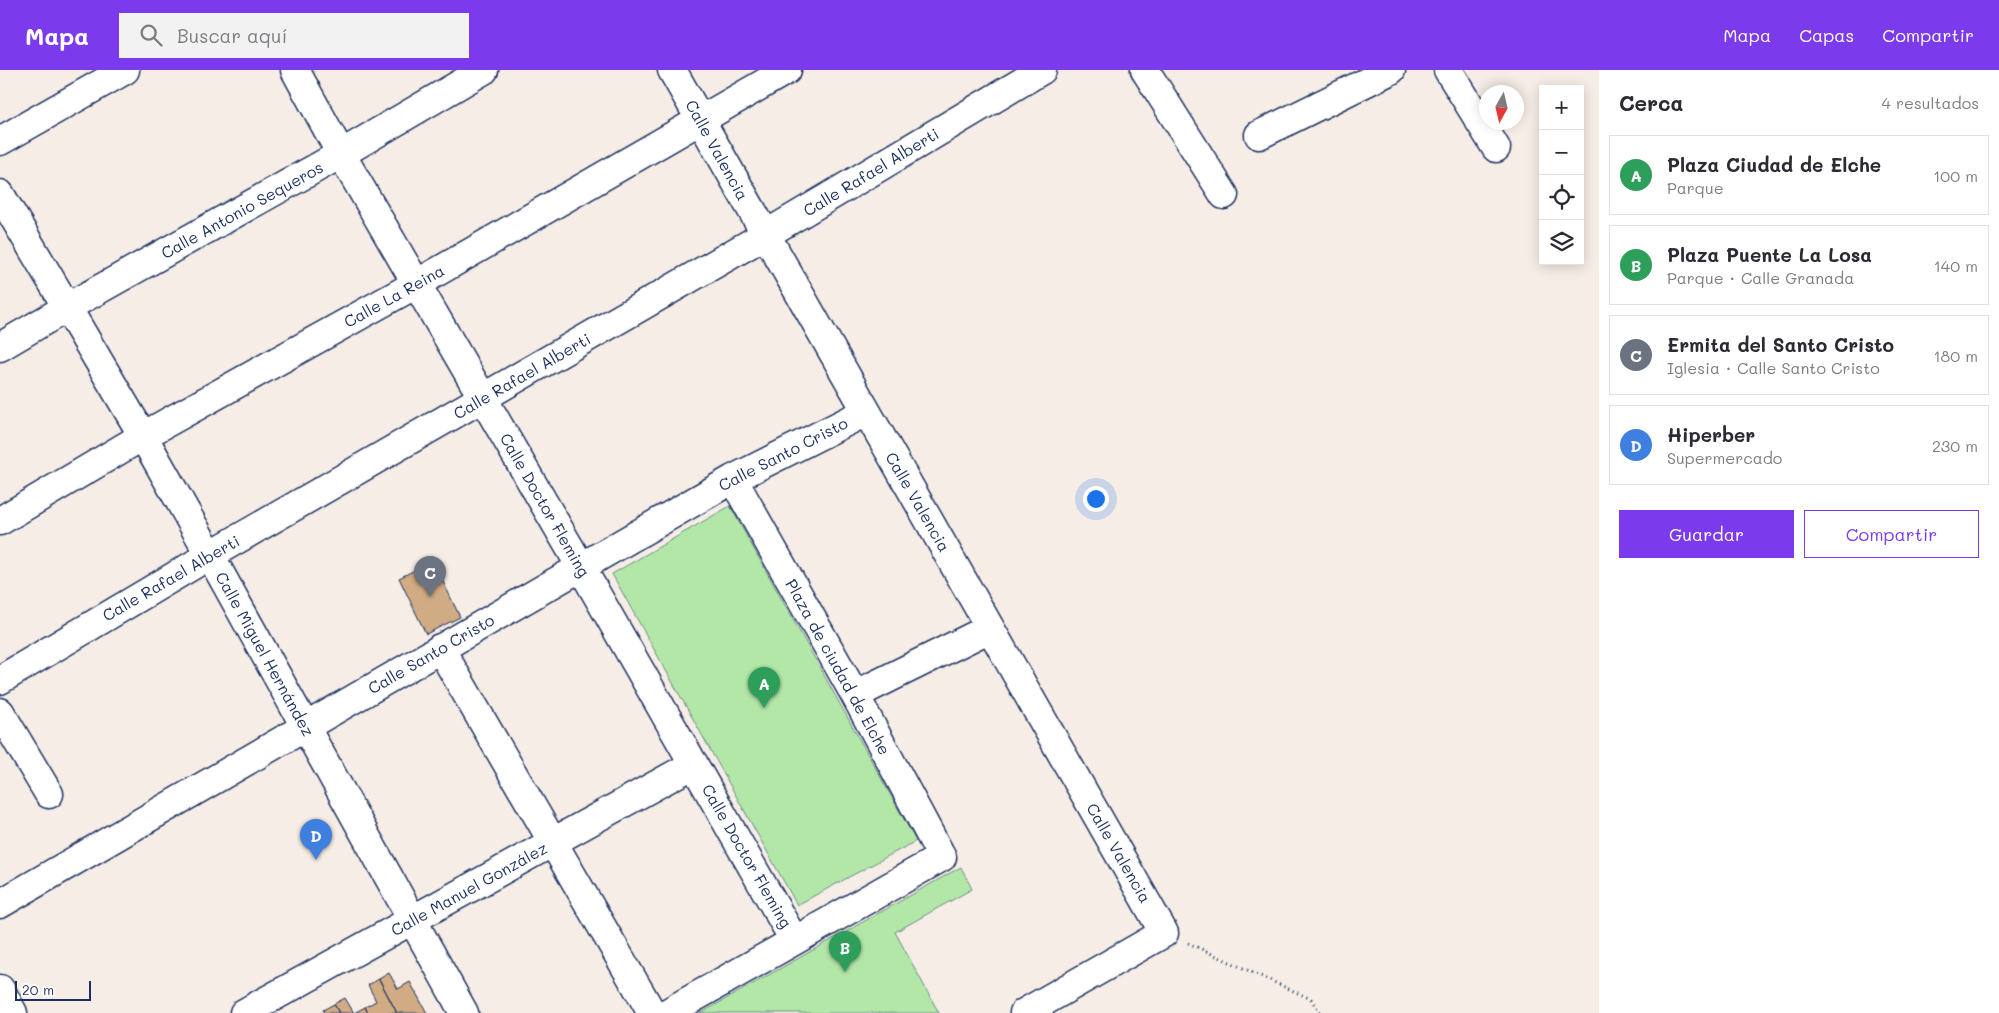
<!DOCTYPE html>
<html lang="es">
<meta charset="utf-8">
<style>
:root{--surface:#fff;--page:#f2f2f3;--text:#2b2b33;--muted:#7c7c81;--line:#e1e1e2;--accent:#7c3aed}
body{margin:0;font-family:Mali,sans-serif;background:var(--page);color:var(--text)}
.controls{position:absolute;right:15px;top:15px;display:grid;overflow:hidden;border-radius:0px;box-shadow:0 2px 12px #0003}
.controls button{width:45px;height:45px;display:grid;place-items:center;padding:0;border:0;border-bottom:1px solid var(--line);background:var(--surface);color:var(--text);font:25px sans-serif}
.compass{position:absolute;left:1479px;top:15px;width:45px;height:45px;border-radius:50%;background:var(--surface);box-shadow:0 2px 12px #0003;rotate:188deg}
.scale{position:absolute;left:15px;bottom:12px;width:76px;box-sizing:border-box;padding-left:5px;border:2px solid #1b2f5e;border-top:0;font-size:14px;line-height:18px;white-space:nowrap;color:#1b2f5e;-webkit-text-stroke:4px #fff;paint-order:stroke}
.you{position:absolute;left:1095px;top:428px;width:18px;height:18px;margin:-12px;border:4px solid #fff;border-radius:50%;background:#1a73e8;box-shadow:0 0 0 8px #1a73e833}
.badge{display:grid;place-items:center;width:32px;height:32px;border-radius:50%;background:var(--accent);color:#fff;font-size:16px;font-weight:700}
.pin{position:absolute;translate:-50% -41px;filter:drop-shadow(0 1px 2px #0008)}
.pin::after{content:'';position:absolute;top:26px;width:18px;height:15px;background:inherit;clip-path:polygon(0 0,100% 0,50% 100%)}
.list{margin:0;padding:0;list-style:none}
h2{display:flex;justify-content:space-between;align-items:center;height:65px;margin:0;padding:0 20px;font-size:21px}
h2 small{font-size:16px;font-weight:400;color:var(--muted)}
.list li{display:grid;grid-template-columns:32px 1fr auto;gap:15px;align-items:center;box-sizing:border-box;height:80px;margin:0 10px 10px;padding:0 10px;border:1px solid var(--line);border-radius:0px}
.list b{display:block;font-size:19px;white-space:nowrap}
.list p{margin:0;font-size:16px;white-space:nowrap;color:var(--muted)}
.list em{font-size:16px;font-style:normal;color:var(--muted)}
.actions{display:flex;gap:10px;padding:15px 20px}
.actions a{flex:1;padding:11px 0;border:1px solid var(--accent);border-radius:0px;text-align:center;font-size:18px;color:var(--accent)}
.actions .main{background:var(--accent);color:#fff}
.icon{flex:none;width:28px;height:28px;fill:none;stroke:currentColor;stroke-width:2;stroke-linecap:round;stroke-linejoin:round}
.map{position:relative;flex:none;width:1599px;height:943px;overflow:hidden}
header{display:flex;align-items:center;gap:30px;box-sizing:border-box;height:70px;padding:0 25px;background:var(--accent);color:#fff}
header strong{font-size:24px}
nav{display:flex;gap:28px;margin-inline-start:auto;font-size:18px}
.search{width:350px;height:45px;background:var(--page);display:flex;align-items:center;gap:12px;box-sizing:border-box;padding:0 18px;border-radius:0px;color:var(--muted);font-size:19px}
main{display:flex}
aside{flex:1;background:var(--surface)}
.map>svg:first-child{display:block}
</style>
<header>
<strong>Mapa</strong>
<div class="search"><svg class="icon" aria-label="search" viewBox="0 0 24 24"><circle cx="10" cy="10" r="6"/><path d="M15 15l6 6"/></svg>Buscar aquí</div>
<nav><a>Mapa</a><a>Capas</a><a>Compartir</a></nav>
</header>
<main>
<div class="map">
<svg width="1599" height="943" viewBox="0 0 1599 943">
<rect width="100%" height="100%" fill="#f6eee6"/>
<filter id="ink" filterUnits="userSpaceOnUse"><feTurbulence type="fractalNoise" baseFrequency=".02" numOctaves="2"/><feDisplacementMap in="SourceGraphic" scale="10" xChannelSelector="R" yChannelSelector="G"/><feConvolveMatrix kernelMatrix="1 2 1 2 8 2 1 2 1" color-interpolation-filters="sRGB"/></filter>
<g filter="url(#ink)">
<!-- green -->
<path fill="#b3e7a8" stroke="#678b83" d="M730 436 916 771 797 835 612 504Z
M961 797 972 819 895 862 939 943H701Z"/>
<!-- building -->
<path fill="#d1ab83" stroke="#1b2f5e" d="M433 491 460 547 426 564 399 508Z
M389 903 398 919 410 912 427 943H397L379 909Z
M379 909 397 943H368L365 937 376 931 368 915Z
M345 928 354 943H339L334 934Z
M334 934 339 943H324L323 940Z
M365 937 368 943H354Z"/>
<g fill="none" stroke-linecap="round" stroke-linejoin="round">
<defs>
<path id="minor" d="M295 0 341 84 581 497 794 870
M672 0 1164 863 1024 943
M1145 0 1224 125
M1448 0 1496 78
M1259 65 1391 0
M0 71 125 0
M0 277 66 238 341 84 484 0
M0 451 143 366 418 213 787 0
M440 578 652 943
M855 625 990 558
M0 642 49 724
M0 834 733 409 866 342
M0 919 13 943
M244 943 694 694
M464 943 210 485 765 165 1042 0
M667 943 942 787 855 625 733 409"/>
<path id="secondary" d="M0 124 143 366 210 485 0 610"/>
</defs>
<!-- minor casing -->
<use href="#minor" stroke="#1b2f5e" stroke-width="31"/>
<!-- secondary casing -->
<use href="#secondary" stroke="#1b2f5e" stroke-width="31"/>
<!-- path -->
<path stroke="#1b2f5e" stroke-width="3" stroke-dasharray="1 4" stroke-linecap="butt" d="M1188 873 1311 929 1320 943"/>
<!-- minor -->
<use href="#minor" stroke="#fff" stroke-width="28"/>
<!-- secondary -->
<use href="#secondary" stroke="#fff" stroke-width="28"/>
</g>
</g>
<g text-anchor="middle" stroke-width="5" stroke-linejoin="round" paint-order="stroke">
<!-- street labels -->
<g font-size="16" fill="#1b2f5e" stroke="#fff">
<text transform="translate(717 80) rotate(61)" y="6">Calle Valencia</text>
<text transform="translate(871 102) rotate(-31)" y="6">Calle Rafael Alberti</text>
<text transform="translate(242 140) rotate(-29)" y="6">Calle Antonio Sequeros</text>
<text transform="translate(394 226) rotate(-29)" y="6">Calle La Reina</text>
<text transform="translate(522 306) rotate(-30)" y="6">Calle Rafael Alberti</text>
<text transform="translate(783 384) rotate(-27)" y="6">Calle Santo Cristo</text>
<text transform="translate(918 432) rotate(60)" y="6">Calle Valencia</text>
<text transform="translate(545 435) rotate(60)" y="6">Calle Doctor Fleming</text>
<text transform="translate(171 508) rotate(-30)" y="6">Calle Rafael Alberti</text>
<text transform="translate(265 584) rotate(61)" y="6">Calle Miguel Hernández</text>
<text transform="translate(431 584) rotate(-30)" y="6">Calle Santo Cristo</text>
<text transform="translate(838 597) rotate(61)" y="6">Plaza de ciudad de Elche</text>
<text transform="translate(1119 783) rotate(60)" y="6">Calle Valencia</text>
<text transform="translate(747 786) rotate(60)" y="6">Calle Doctor Fleming</text>
<text transform="translate(469 819) rotate(-29)" y="6">Calle Manuel González</text>
</g>
</g>
</svg>
<div class="controls">
<button>+</button>
<button>−</button>
<button><svg class="icon" aria-label="locate" viewBox="0 0 24 24"><circle cx="12" cy="12" r="6"/><path d="M12 2v4M12 18v4M2 12h4M18 12h4"/></svg></button>
<button><svg class="icon" aria-label="layers" viewBox="0 0 24 24"><path d="M12 4l9 5-9 5-9-5zM3 14l9 5 9-5"/></svg></button>
</div>
<svg class="compass" viewBox="-18 -18 36 36"><path d="M0-13l5 13h-10z" fill="#e53935"/><path d="M0 13l5-13h-10z" fill="#7c7c81"/></svg>
<div class="scale">20 m</div>
<div class="you"></div>
<div class="pin badge" style="left:764px;top:638px;background:#2e9e5b">A</div>
<div class="pin badge" style="left:845px;top:902px;background:#2e9e5b">B</div>
<div class="pin badge" style="left:430px;top:527px;background:#6b7280">C</div>
<div class="pin badge" style="left:316px;top:790px;background:#3f7fe0">D</div>
</div>
<aside>
<h2>Cerca<small>4 resultados</small></h2>
<ul class="list">
<li><span class="badge" style="background:#2e9e5b">A</span><div><b>Plaza Ciudad de Elche</b><p>Parque</p></div><em>100 m</em></li>
<li><span class="badge" style="background:#2e9e5b">B</span><div><b>Plaza Puente La Losa</b><p>Parque · Calle Granada</p></div><em>140 m</em></li>
<li><span class="badge" style="background:#6b7280">C</span><div><b>Ermita del Santo Cristo</b><p>Iglesia · Calle Santo Cristo</p></div><em>180 m</em></li>
<li><span class="badge" style="background:#3f7fe0">D</span><div><b>Hiperber</b><p>Supermercado</p></div><em>230 m</em></li>
</ul>
<div class="actions"><a class="main">Guardar</a><a>Compartir</a></div>
</aside>
</main>
